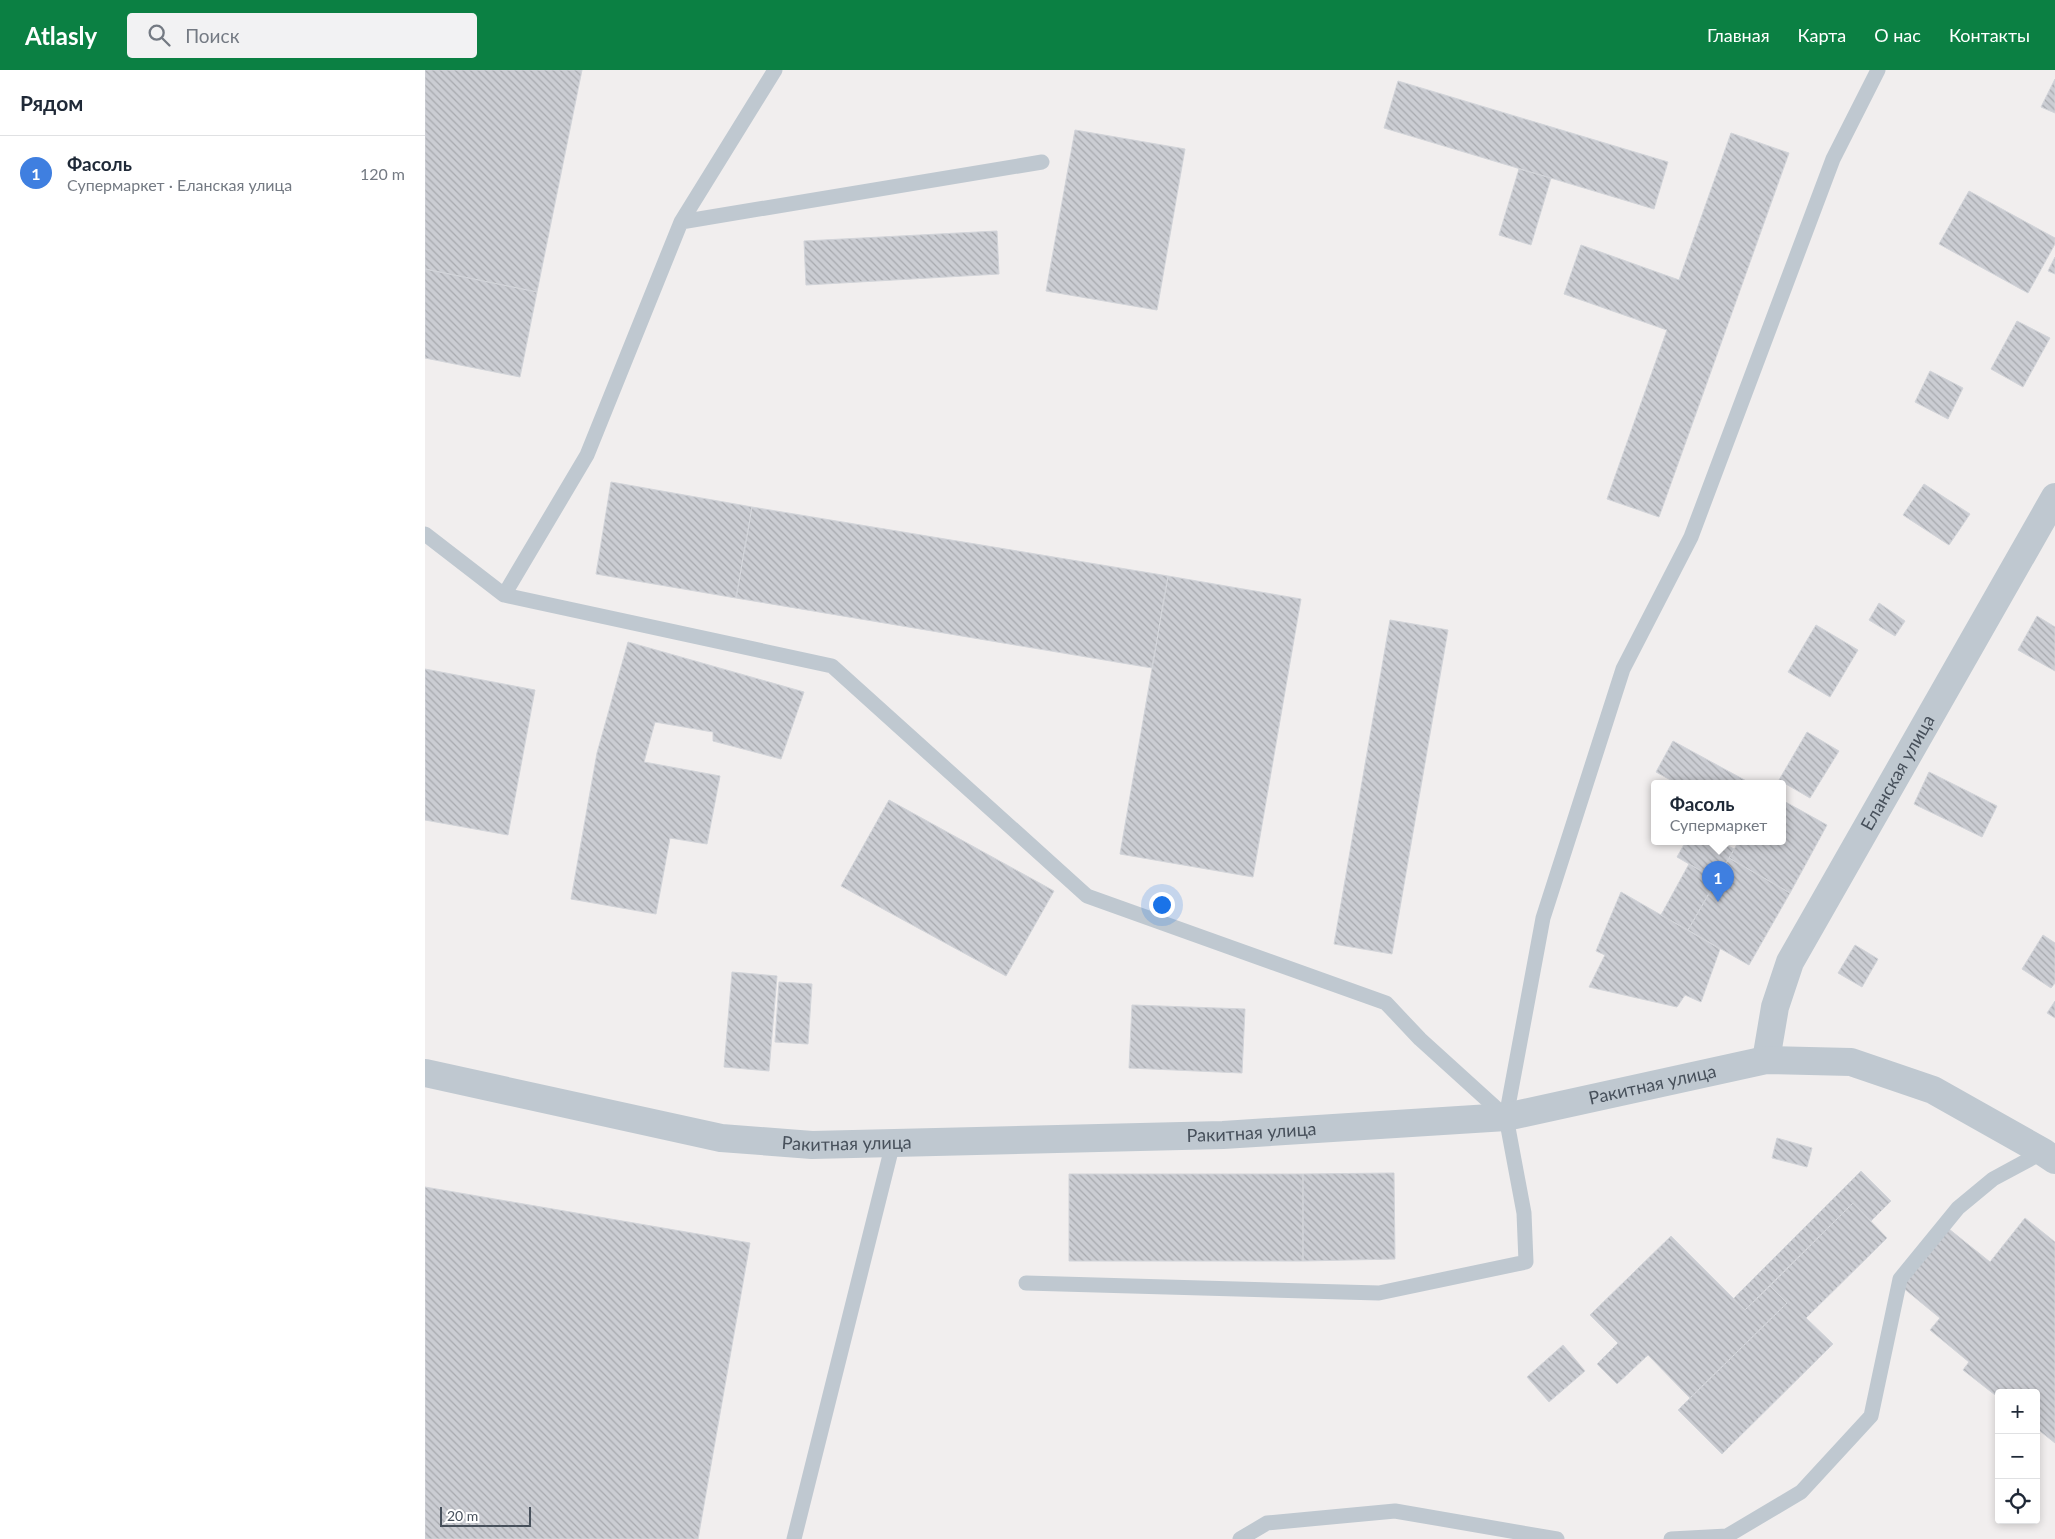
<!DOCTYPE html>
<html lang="ru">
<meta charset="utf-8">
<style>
:root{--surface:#fff;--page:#f2f2f3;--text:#1f2937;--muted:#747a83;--line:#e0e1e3;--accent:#0b8043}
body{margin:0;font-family:Lato,sans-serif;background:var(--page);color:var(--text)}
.controls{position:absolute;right:15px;bottom:15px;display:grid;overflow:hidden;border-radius:5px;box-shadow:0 2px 8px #0003}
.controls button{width:45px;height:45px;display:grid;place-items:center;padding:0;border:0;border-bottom:1px solid var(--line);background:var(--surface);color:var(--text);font:25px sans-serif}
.scale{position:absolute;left:15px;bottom:12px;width:91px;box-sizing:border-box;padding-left:5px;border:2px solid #47505b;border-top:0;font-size:14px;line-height:18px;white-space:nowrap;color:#47505b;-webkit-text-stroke:4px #fff;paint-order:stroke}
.you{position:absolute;left:736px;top:834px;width:18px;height:18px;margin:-12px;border:4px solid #fff;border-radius:50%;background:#1a73e8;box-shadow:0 0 0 8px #1a73e833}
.badge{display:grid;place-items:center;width:32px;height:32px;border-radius:50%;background:var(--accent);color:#fff;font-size:16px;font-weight:700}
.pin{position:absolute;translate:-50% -41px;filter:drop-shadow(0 1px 2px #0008)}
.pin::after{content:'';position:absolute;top:26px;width:18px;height:15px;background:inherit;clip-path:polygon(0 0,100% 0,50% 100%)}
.popup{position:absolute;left:1226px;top:710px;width:135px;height:65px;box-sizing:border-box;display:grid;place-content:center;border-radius:5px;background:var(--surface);filter:drop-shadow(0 1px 4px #0005);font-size:16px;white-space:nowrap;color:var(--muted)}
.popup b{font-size:19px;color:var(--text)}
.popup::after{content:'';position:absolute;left:50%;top:100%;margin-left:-10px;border:10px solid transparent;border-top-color:var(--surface)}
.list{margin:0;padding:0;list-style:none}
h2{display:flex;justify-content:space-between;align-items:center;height:65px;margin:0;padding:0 20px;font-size:21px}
h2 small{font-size:16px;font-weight:400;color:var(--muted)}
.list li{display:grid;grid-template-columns:32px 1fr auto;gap:15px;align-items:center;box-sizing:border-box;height:75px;padding:0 20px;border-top:1px solid var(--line)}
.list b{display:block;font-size:19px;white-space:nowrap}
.list p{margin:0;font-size:16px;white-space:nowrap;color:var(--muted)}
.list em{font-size:16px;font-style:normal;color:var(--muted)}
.icon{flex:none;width:28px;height:28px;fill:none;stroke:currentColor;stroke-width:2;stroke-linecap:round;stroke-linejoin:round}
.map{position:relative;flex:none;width:1630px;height:1469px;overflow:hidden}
header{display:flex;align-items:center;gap:30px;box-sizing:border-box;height:70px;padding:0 25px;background:var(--accent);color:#fff}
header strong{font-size:24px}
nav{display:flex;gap:28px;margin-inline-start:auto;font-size:18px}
.search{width:350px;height:45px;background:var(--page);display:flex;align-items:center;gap:12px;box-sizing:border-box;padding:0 18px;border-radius:5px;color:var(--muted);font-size:19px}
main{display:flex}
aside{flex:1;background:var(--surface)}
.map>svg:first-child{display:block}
</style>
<header>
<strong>Atlasly</strong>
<div class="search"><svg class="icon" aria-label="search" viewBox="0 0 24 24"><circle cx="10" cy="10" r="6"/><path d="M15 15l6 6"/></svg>Поиск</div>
<nav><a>Главная</a><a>Карта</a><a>О нас</a><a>Контакты</a></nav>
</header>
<main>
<aside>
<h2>Рядом<small></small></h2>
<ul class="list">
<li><span class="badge" style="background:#3f7fe0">1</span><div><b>Фасоль</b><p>Супермаркет · Еланская улица</p></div><em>120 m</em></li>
</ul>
</aside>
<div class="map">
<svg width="1630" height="1469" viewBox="0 0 1630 1469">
<defs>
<pattern id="building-back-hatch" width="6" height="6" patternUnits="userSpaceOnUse" patternTransform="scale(1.25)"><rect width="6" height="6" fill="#cbcdd3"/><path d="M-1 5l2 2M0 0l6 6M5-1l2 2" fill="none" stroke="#a7a9ae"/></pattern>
</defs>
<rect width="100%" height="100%" fill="#f1eeee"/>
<!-- building -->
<path fill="url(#building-back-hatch)" stroke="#d2d4d9" d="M0 0H157L112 222 0 199Z
M1630 9V43L1616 37Z
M973 11 1243 92 1229 139 959 58Z
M650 60 760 79 732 240 621 221Z
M1306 63 1364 83 1234 447 1182 429 1242 260 1139 224 1156 175 1254 210Z
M1094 99 1126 108 1106 175 1074 165Z
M1544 121 1630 168V174L1603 223 1514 174Z
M572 161 574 204 381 215 379 171Z
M1630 187V204L1623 201Z
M0 199 112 222 95 307 0 288Z
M1592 251 1625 268 1598 317 1566 299Z
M1505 301 1538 318 1523 349 1490 332Z
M186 412 327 437 311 528 171 504Z
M1499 414 1545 444 1524 475 1478 445Z
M327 437 743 506 727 598 311 528Z
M743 506 876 529 828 807 695 784Z
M1454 533 1480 551 1470 566 1444 550Z
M1612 546 1630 557V601L1593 580Z
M965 550 1023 560 967 884 909 874Z
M1391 555 1433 580 1405 627 1363 602Z
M203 572 379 622 356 689 288 671V662L230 652 219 692 295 706 282 774 245 768 231 844 146 829 172 683Z
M0 599 110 620 83 765 0 750Z
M1382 662 1414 681 1385 728 1354 710Z
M1248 671 1325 713H1251L1231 702Z
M1504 702 1572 736 1557 767 1489 734Z
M464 730 629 821 581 906 416 816Z
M1357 730 1402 755 1365 823 1304 788 1314 771H1357Z
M1261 771H1294L1309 779 1292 810 1252 787Z
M1304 788 1365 823 1324 895 1263 860Z
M1264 794 1292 810 1263 860 1236 845Z
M1196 822 1295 879 1276 932 1260 925 1252 937 1164 917 1180 885 1171 881Z
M1618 865 1630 873V913L1626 918 1597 899Z
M1430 875 1453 889 1437 917 1413 903Z
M307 902 352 906 344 1001 299 997Z
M354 912 387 914 383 974 350 972Z
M1630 931V948L1622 943Z
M707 935 820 939 817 1003 704 998Z
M1352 1068 1387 1078 1382 1097 1347 1088Z
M1436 1101 1466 1131 1446 1151 1428 1133 1320 1240 1308 1229Z
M969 1103 970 1189 878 1191V1104Z
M644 1104H878V1191H644Z
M0 1117 325 1173 273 1469H0Z
M1428 1133 1462 1168 1381 1248 1408 1274 1297 1384 1253 1340 1362 1233 1345 1216Z
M1600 1148 1630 1172V1373L1611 1358V1323H1574V1328L1538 1300 1544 1292 1505 1260 1515 1248 1477 1217 1524 1159 1565 1192Z
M1246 1166 1320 1240 1345 1216 1362 1233 1265 1328 1223 1285 1192 1314 1172 1294 1193 1273 1165 1245Z
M1138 1275 1160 1301 1124 1332 1102 1307Z"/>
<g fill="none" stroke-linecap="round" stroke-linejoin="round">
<!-- lane -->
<path stroke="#bfc8d0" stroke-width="15" d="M256 152 350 0
M0 464 79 525 407 596 662 826 961 933 995 969 1081 1047
M79 525 162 385 256 152 617 92
M601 1213 954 1223 1101 1192 1099 1143 1081 1047 1118 848 1198 599 1266 467 1408 89 1453 0
M369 1469 468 1073
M815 1469 842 1453 970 1441 1132 1469
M1246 1469 1302 1466 1376 1422 1446 1346 1475 1209 1533 1138 1568 1109 1618 1082"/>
<!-- street -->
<g stroke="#bfc8d0" stroke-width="28">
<path id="s1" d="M1341 990 1350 937 1365 892 1630 427"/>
<path id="s2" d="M0 1003 296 1068 387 1075 798 1065 1081 1047 1341 990 1426 992 1508 1020 1618 1082 1630 1090"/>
</g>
</g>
<g text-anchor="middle" stroke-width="5" stroke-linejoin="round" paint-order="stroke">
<!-- street labels -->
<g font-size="18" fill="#47505b" stroke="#fff">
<text dy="6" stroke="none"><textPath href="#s1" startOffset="319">Еланская улица</textPath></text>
<text dy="6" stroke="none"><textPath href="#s2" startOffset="1239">Ракитная улица</textPath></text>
<text dy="6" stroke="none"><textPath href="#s2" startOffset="834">Ракитная улица</textPath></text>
<text dy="6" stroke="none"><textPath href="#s2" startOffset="429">Ракитная улица</textPath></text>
</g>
</g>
</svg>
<div class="controls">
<button>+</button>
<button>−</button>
<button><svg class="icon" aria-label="locate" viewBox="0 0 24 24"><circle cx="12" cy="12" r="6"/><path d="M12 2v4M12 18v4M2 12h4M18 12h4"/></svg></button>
</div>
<div class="scale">20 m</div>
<div class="you"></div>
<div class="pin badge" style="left:1293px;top:832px;background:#3f7fe0">1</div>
<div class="popup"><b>Фасоль</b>Супермаркет</div>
</div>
</main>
